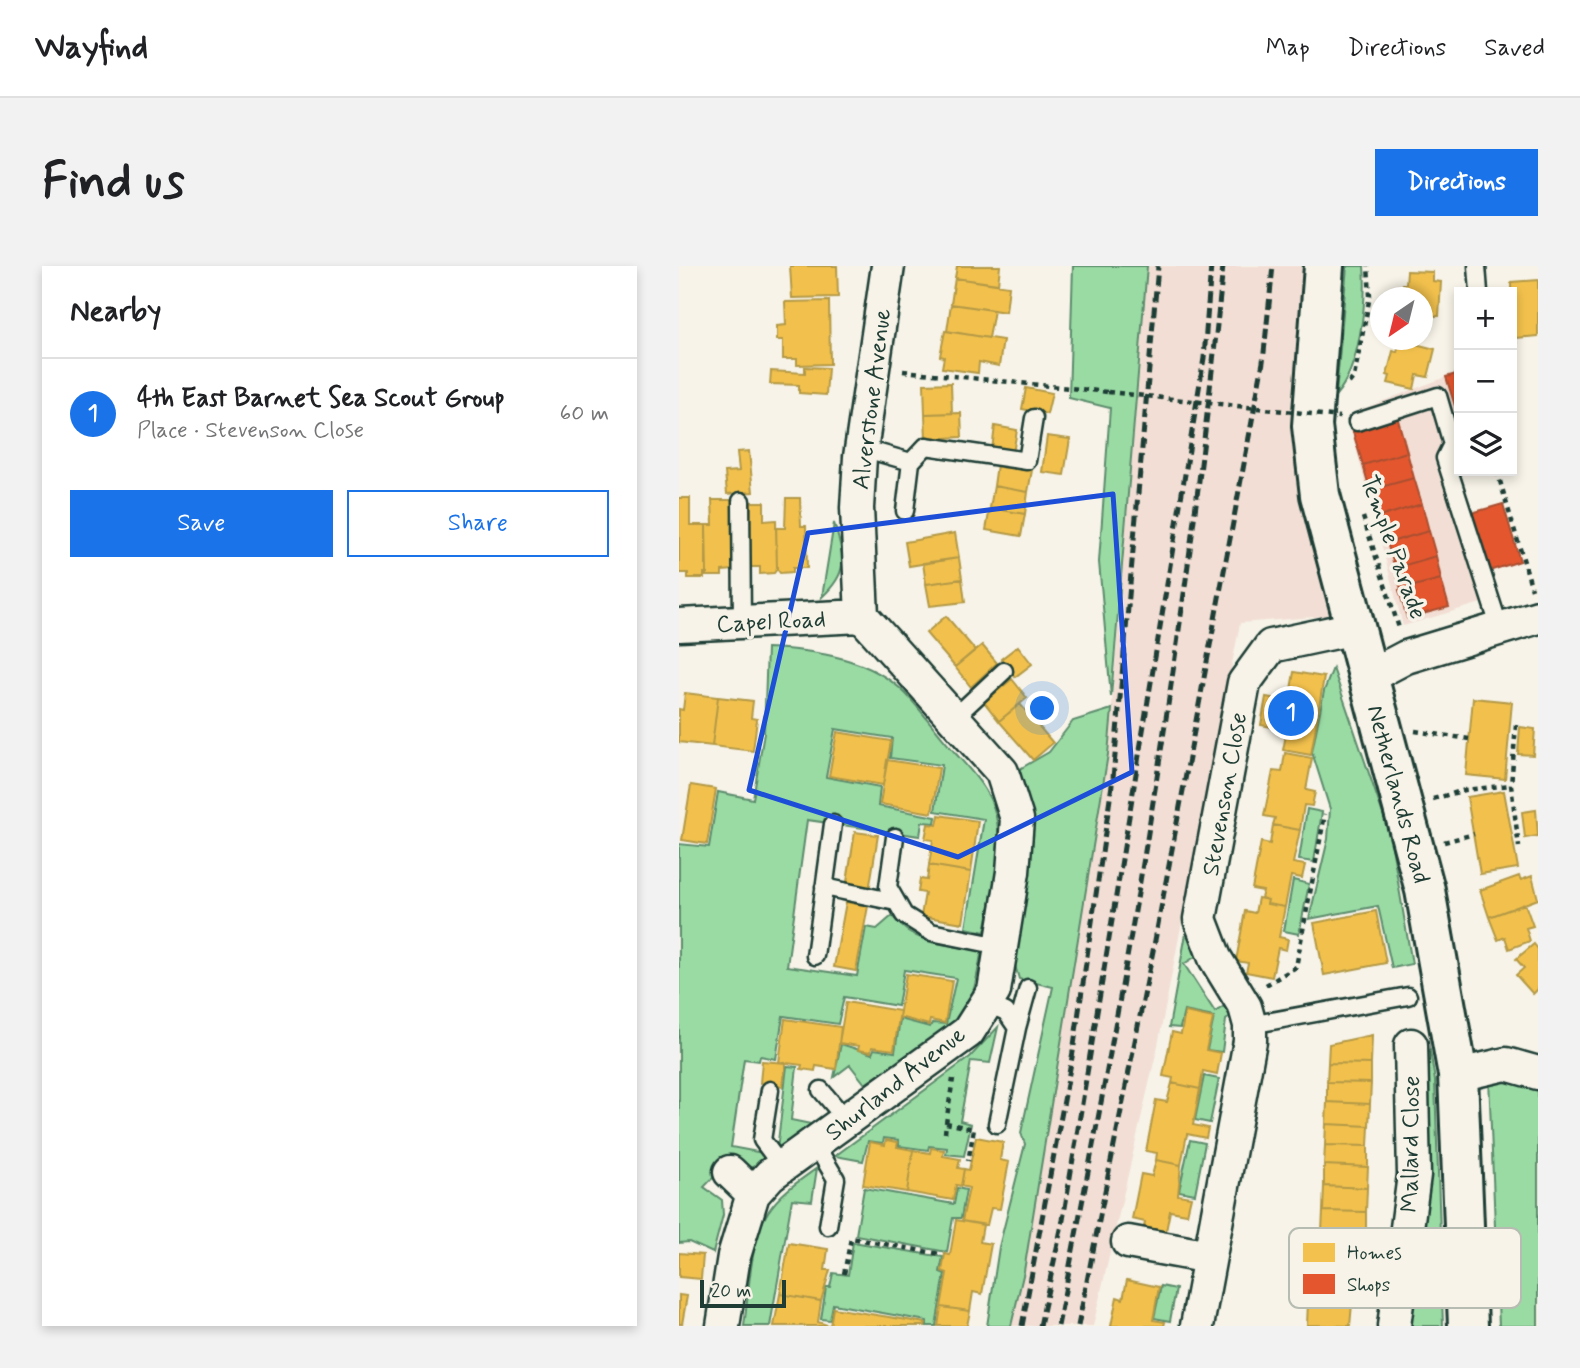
<!DOCTYPE html>
<meta charset="utf-8">
<style>
:root{--surface:#fff;--page:#f2f2f2;--text:#202124;--muted:#757577;--line:#e0e0e0;--accent:#1a73e8}
body{margin:0;font-family:Mynerve,sans-serif;background:var(--page);color:var(--text)}
.controls{position:absolute;right:21px;top:21px;display:grid;overflow:hidden;border-radius:0px;box-shadow:0 4px 10px #0003}
.controls button{width:63px;height:63px;display:grid;place-items:center;padding:0;border:0;border-bottom:2px solid var(--line);background:var(--surface);color:var(--text);font:35px sans-serif}
.compass{position:absolute;left:691px;top:21px;width:63px;height:63px;border-radius:50%;background:var(--surface);box-shadow:0 4px 10px #0003;rotate:215deg}
.scale{position:absolute;left:21px;bottom:18px;width:86px;box-sizing:border-box;padding-left:7px;border:4px solid #1f3d34;border-top:0;font-size:19px;line-height:24px;white-space:nowrap;color:#1f3d34;-webkit-text-stroke:5px #f7f3e8;paint-order:stroke}
.you{position:absolute;left:364px;top:443px;width:24px;height:24px;margin:-18px;border:5px solid #fff;border-radius:50%;background:#1a73e8;box-shadow:0 0 0 10px #1a73e833}
.badge{display:grid;place-items:center;width:46px;height:46px;border-radius:50%;background:var(--accent);color:#fff;font-size:23px;font-weight:700}
.pin{position:absolute;translate:-50% -50%;border:4px solid #fff;box-shadow:0 2px 7px #0006}
.list{margin:0;padding:0;list-style:none}
h2{display:flex;justify-content:space-between;align-items:center;height:91px;margin:0;padding:0 28px;font-size:30px}
h2 small{font-size:23px;font-weight:400;color:var(--muted)}
.list li{display:grid;grid-template-columns:46px 1fr auto;gap:21px;align-items:center;box-sizing:border-box;height:112px;padding:0 28px;border-top:2px solid var(--line)}
.list b{display:block;font-size:26px;white-space:nowrap}
.list p{margin:0;font-size:23px;white-space:nowrap;color:var(--muted)}
.list em{font-size:23px;font-style:normal;color:var(--muted)}
.actions{display:flex;gap:14px;padding:21px 28px}
.actions a{flex:1;padding:16px 0;border:2px solid var(--accent);border-radius:0px;text-align:center;font-size:24px;color:var(--accent)}
.actions .main{background:var(--accent);color:#fff}
.icon{flex:none;width:38px;height:38px;fill:none;stroke:currentColor;stroke-width:2;stroke-linecap:round;stroke-linejoin:round}
.map{position:relative;flex:none;width:859px;height:1060px;overflow:hidden;border-radius:0px}
header{display:flex;align-items:center;gap:42px;box-sizing:border-box;height:98px;padding:0 35px;background:var(--surface);border-bottom:2px solid var(--line)}
header strong{font-size:33px}
nav{display:flex;gap:38px;margin-inline-start:auto;font-size:24px}
.intro{display:flex;align-items:center;justify-content:space-between;box-sizing:border-box;height:168px;padding:0 42px}
h1{margin:0;font-size:49px}
.button{padding:18px 32px;border-radius:0px;background:var(--accent);color:#fff;font-size:24px;font-weight:700}
main{display:flex;gap:42px;padding:0 42px}
aside{flex:1;background:var(--surface);border-radius:0px;box-shadow:0 4px 10px #0003}
.map>svg:first-child{display:block}
</style>
<header>
<strong>Wayfind</strong>
<nav><a>Map</a><a>Directions</a><a>Saved</a></nav>
</header>
<div class="intro"><h1>Find us</h1><a class="button">Directions</a></div>
<main>
<aside>
<h2>Nearby<small></small></h2>
<ul class="list">
<li><span class="badge">1</span><div><b>4th East Barnet Sea Scout Group</b><p>Place · Stevenson Close</p></div><em>60 m</em></li>
</ul>
<div class="actions"><a class="main">Save</a><a>Share</a></div>
</aside>
<div class="map">
<svg width="859" height="1060" viewBox="0 0 859 1060">
<rect width="100%" height="100%" fill="#f7f3e8"/>
<filter id="ink" filterUnits="userSpaceOnUse"><feTurbulence type="fractalNoise" baseFrequency=".0143" numOctaves="2"/><feDisplacementMap in="SourceGraphic" scale="14" xChannelSelector="R" yChannelSelector="G"/><feConvolveMatrix kernelMatrix="1 2 1 2 8 2 1 2 1" color-interpolation-filters="sRGB"/></filter>
<g filter="url(#ink)">
<!-- built -->
<path fill="#f2ded4" d="M468 0H647L635 104 671 348 561 357 479 779 414 1060H332L345 1005 429 488Z
M780 106V177L775 190 819 332 724 360 671 159 678 145Z"/>
<!-- green -->
<path fill="#9adba4" stroke="#5c8c6c" stroke-width="2" d="M394 0H468L432 431 420 296 431 142 390 132Z
M668 0H685C688 35 681 102 657 129Z
M155 257C165 291 171 305 143 331Z
M88 382C136 384 192 392 227 428 243 445 257 465 272 482 288 501 308 520 315 543 327 580 312 628 306 666L287 662 305 553 256 545 263 499 211 492 213 472 156 463 147 511 201 521 199 540 257 551 256 557 243 556 241 570 128 554 108 700 178 710 187 661 198 663 213 650C235 679 268 679 303 684 299 702 297 725 287 742 266 773 216 798 186 818L171 799 155 811 162 778 193 788 195 783 216 786 221 753 251 761 253 757 267 758 277 712 225 704 219 740 165 731 159 758 104 750 97 793 81 790 80 795 65 793 52 881 89 888C78 906 64 903 45 900L25 921 43 934 44 949 34 987 10 976 0 977V578L30 581 39 526 74 533 85 467Z
M654 402 711 569 733 698 713 702 699 640 630 653 649 573 651 543 633 486 645 425Z
M433 443 429 488 345 1005 332 1060H308L320 981 346 878 342 867 374 721 340 713 333 689 352 580 344 552 339 504 370 486 394 455Z
M628 543 643 546 635 596 620 594Z
M614 614 630 618 620 668 605 665Z
M512 640 522 687 505 698 536 746 553 735 558 745 547 754 543 786 528 784 535 751 505 745 501 762 490 761Z
M319 761 311 797 292 795 281 855 292 858 285 890 267 888 268 882 250 880 249 884 220 880V874L205 872 204 877 189 875 184 895 156 890 291 791Z
M751 784 756 815 764 1060H725L742 798Z
M108 800 118 801 112 854 132 858 98 884Z
M525 810 540 813 531 857 516 854Z
M829 810 859 819V1060H820L810 812Z
M511 874 526 877 516 928 500 925Z
M138 902 133 935 113 933 91 1060H65C70 1028 71 973 89 946 101 927 120 915 138 902Z
M185 922 275 938 278 922 287 924 282 952H274L268 986 177 969Z
M174 976 264 991 261 1006 266 1008 257 1060H248V1055L154 1038 151 1054 142 1053 147 1021H151L154 1007 169 1009Z
M482 1020 497 1023 491 1055 475 1052Z"/>
<!-- homes -->
<path fill="#f2c14e" stroke="#b39946" stroke-width="2" d="M111 0H158L159 31 113 32Z
M278 0H321L319 18 276 12Z
M728 5 754 6V15L762 16 760 50H751L750 64H744V32H719V28H723L724 18H727Z
M276 12 330 20 327 46 272 38Z
M859 14V70L837 72 838 90H833L832 16Z
M150 35 151 98 118 99V93H104V74H98V60L107 59 106 36Z
M272 38 315 44 310 72 268 65Z
M266 65 324 74 320 100 300 96 299 107 263 102 265 91 261 90Z
M721 74 756 83 749 111 738 109 735 123 709 117 711 110 708 109 714 85 718 86Z
M126 101 149 102 147 129 120 127V119L91 118 92 105 126 107Z
M272 117 273 147 246 148 245 118Z
M347 122 373 127 368 148 343 143Z
M282 147 283 171 247 173 246 148Z
M316 160 338 164 334 187 313 184Z
M368 170 391 173 385 209 363 206Z
M70 185 74 226 48 228 46 206 60 205 58 186Z
M318 198 353 204 349 226 315 220Z
M315 220 349 226 346 248 311 242Z
M0 232H11V259H27L28 307H25V312H9V307H0Z
M107 232H121L122 260H127L128 302H114V306L101 307 98 303 97 262H106Z
M33 234H55V304L43 305V310H27V259H34Z
M72 236H85V255L97 254 98 303 95 307 81 308V301H69Z
M311 242 346 248 342 270 307 264Z
M276 267 280 292 230 300 226 276Z
M280 292 283 313 247 318 244 297Z
M283 313 286 336 251 340 247 318Z
M267 350 296 384 276 401 247 367Z
M303 379 318 397 292 421 276 401Z
M339 380 353 398 336 411 322 393Z
M615 406 645 411 632 489 604 484 608 464 582 459 587 431 610 435Z
M333 413 348 432 320 455 305 436Z
M6 427 39 431 33 480 0 476V443L4 444Z
M39 431 74 435 72 452 78 453 74 485 33 480Z
M794 432 833 436 826 513 787 509Z
M341 438 374 477 354 494 320 455Z
M841 461 856 463 854 489 839 488Z
M158 466 212 475 204 519 150 510Z
M606 487 633 492 627 524 636 526 633 540 625 539 621 564 594 559 596 552 585 550 594 505 603 506Z
M208 494 260 502 253 547 201 538Z
M12 519 37 523 28 578 3 574Z
M825 525 839 602 801 608 788 531Z
M857 544 859 570 846 572 843 546Z
M260 549 299 555 292 606 250 599 254 574 246 573 249 558 258 559Z
M594 559 621 564 614 597 626 599 623 612 612 610 606 641 588 638 589 634 582 632 584 625 573 623 582 576 591 578Z
M176 566 199 569 190 625 167 622Z
M250 599 292 606 284 657 242 650 246 627 239 626 241 613 248 614Z
M840 610 842 614 853 610 859 633 810 651 801 624Z
M579 632 589 634 588 638 606 641 600 671 609 673 607 684 599 682 593 711 567 706 569 697 557 695 566 645 576 647Z
M167 636 189 640 177 705 155 701Z
M846 638 854 660 847 662 851 675 830 683 826 671 819 674 810 651Z
M697 645 707 697 645 709 635 657Z
M855 678 859 683V723L854 728 837 709 845 702 837 693Z
M227 708 273 715 266 757 251 754 250 759 220 751Z
M167 736 221 745 215 784 193 781 192 786 179 784 180 780 160 777Z
M506 746 534 752 527 784 542 787 538 808 524 805 521 823 493 817 494 812 484 810 493 766 502 768Z
M106 753 162 761 157 803 137 800 136 805 122 803 123 799 100 796Z
M693 769 692 798 649 797 650 778Z
M83 795 107 797 104 820 81 817Z
M649 797 692 798V817L648 816Z
M648 816 692 817 691 838 648 836Z
M493 817 521 823 514 859 529 862 527 872 508 868 502 899 477 894 478 887 467 885 477 834 488 836Z
M648 836 691 838 690 860 647 858Z
M647 858 690 860 689 880 646 879Z
M297 871 324 876 321 894 330 896 321 943 312 942 308 959 283 955 290 922 282 920 285 903 290 904Z
M207 874 219 876 218 881 234 884 228 926 184 919 191 876 206 879Z
M646 879 689 880V901L645 899Z
M252 882 265 884 264 890 281 893 279 902 285 903 282 920 277 919 274 934 228 926 234 884 251 887Z
M477 894 502 899 499 929 512 931 508 948 491 945 486 970 464 966 466 956 453 953 462 908 473 910Z
M645 899 689 901 688 922 645 920Z
M645 920 688 922 687 946 644 945Z
M644 945 687 946V967L643 966Z
M277 954 304 959 301 976 312 978 303 1028 294 1026 291 1045 262 1041 268 1007 263 1005 266 988 271 989Z
M110 977 149 983 146 1004H151L142 1035 101 1028Z
M0 987 24 989 22 1013 0 1011Z
M448 1014 480 1021 474 1054 486 1056 485 1060H432L438 1031 444 1033Z
M101 1028 142 1035 139 1056 151 1060H95Z
M0 1029 8 1030 3 1058H0Z
M629 1036 673 1038 671 1060 628 1059Z
M262 1041 291 1045 288 1060H259Z
M154 1042 247 1057 246 1060H151Z"/>
<!-- shops -->
<path fill="#e4572e" stroke="#a94f30" stroke-width="2" d="M780 107V153L767 111Z
M718 150 728 186 684 199 673 163Z
M728 186 735 212 691 224 684 199Z
M735 212 743 238 700 251 691 224Z
M743 238 750 265 708 277 700 251Z
M824 238 841 295 807 306 789 248Z
M750 265 757 290 716 302 708 277Z
M757 290 762 313 722 323 716 302Z
M762 313 770 341 728 352 720 324Z"/>
<g fill="none" stroke-linecap="round" stroke-linejoin="round">
<defs>
<path id="lane" d="M798 0 800 26
M678 156 759 130 773 178 766 192 821 363
M183 182 232 196 247 180 348 195 355 152
M62 235 63 357
M226 245 232 196
M276 451 325 405
M216 571 209 621 225 649 252 666 321 680
M145 621 217 636
M136 690 154 558
M307 737 327 746 338 762 318 858
M571 759 729 730
M338 762 349 722
M91 824 83 874 103 901
M142 824 169 856
M136 878 157 913 149 960"/>
<path id="street" d="M183 350 178 242 181 191 209 0
M0 359 183 350
M689 411 727 391 859 351
M779 809 827 798 859 807
M51 906 74 928
M449 976 530 991
M44 1060 55 990 74 928 91 909 289 766 315 725 334 606 338 553 323 506 183 350
M518 1060 571 775V759L566 741 536 692 521 653 565 417 592 380 676 362
M715 1060 735 909 732 779"/>
<path id="secondary" d="M645 0 633 160 641 229 746 624 779 809 789 1060"/>
</defs>
<!-- lane casing -->
<use href="#lane" stroke="#1f3d34" stroke-width="21"/>
<!-- street casing -->
<use href="#street" stroke="#1f3d34" stroke-width="37"/>
<!-- secondary casing -->
<use href="#secondary" stroke="#1f3d34" stroke-width="44"/>
<!-- path -->
<path stroke="#1f3d34" stroke-width="4.5" stroke-dasharray="5 5" stroke-linecap="butt" d="M224 105 429 126
M670 117 675 111 691 30 689 0
M818 205 853 323
M684 251 720 362
M837 459 832 519 840 581
M736 465 790 473
M754 533 786 524 832 519
M765 576 795 568
M587 719 617 701 646 548
M267 857 274 813
M266 867 267 857 295 863 289 895
M165 1008 172 972 261 988"/>
<!-- lane -->
<use href="#lane" stroke="#f7f3e8" stroke-width="16"/>
<!-- street -->
<use href="#street" stroke="#f7f3e8" stroke-width="32"/>
<!-- secondary -->
<use href="#secondary" stroke="#f7f3e8" stroke-width="38"/>
<!-- rail -->
<path stroke="#1f3d34" stroke-width="5" stroke-dasharray="10 5" stroke-linecap="butt" d="M343 1060 394 786 434 512 479 0
M361 1060 384 954 525 92 532 0
M379 1060C449 709 509 356 544 0
M399 1060 474 685 584 96 594 0"/>
<!-- path-bridge -->
<path stroke="#1f3d34" stroke-width="4.5" stroke-dasharray="5 5" stroke-linecap="butt" d="M429 126 661 151"/>
</g>
</g>
<!-- marked area -->
<path fill="none" stroke="#1d4ed8" stroke-width="5" stroke-linejoin="round" d="M434 228 453 506 279 591 70 524 129 267Z"/>
<g text-anchor="middle" stroke-width="7" stroke-linejoin="round" paint-order="stroke">
<!-- street labels -->
<g font-size="24" fill="#1f3d34" stroke="#f7f3e8">
<text transform="translate(192 133) rotate(-83)" y="8">Alverstone Avenue</text>
<text transform="translate(715 281) rotate(70)" y="8">Temple Parade</text>
<text transform="translate(92 355) rotate(-3)" y="8">Capel Road</text>
<text transform="translate(545 528) rotate(-80)" y="8">Stevenson Close</text>
<text transform="translate(720 528) rotate(75)" y="8">Netherlands Road</text>
<text transform="translate(216 817) rotate(-38)" y="8">Shurland Avenue</text>
<text transform="translate(731 878) rotate(-89)" y="8">Mallard Close</text>
</g>
</g>
<!-- legend -->
<rect x="610" y="962" width="232" height="80" rx="10" fill="#f7f3e8" stroke="#b6bcb2" stroke-width="2"/>
<rect x="624" y="977" width="32" height="19" fill="#f2c14e"/>
<rect x="624" y="1008" width="32" height="20" fill="#e4572e"/>
<g font-size="19" fill="#1f3d34">
<text x="668" y="993">Homes</text>
<text x="668" y="1025">Shops</text>
</g>
</svg>
<div class="controls">
<button>+</button>
<button>−</button>
<button><svg class="icon" aria-label="layers" viewBox="0 0 24 24"><path d="M12 4l9 5-9 5-9-5zM3 14l9 5 9-5"/></svg></button>
</div>
<svg class="compass" viewBox="-18 -18 36 36"><path d="M0-13l5 13h-10z" fill="#e53935"/><path d="M0 13l5-13h-10z" fill="#757577"/></svg>
<div class="scale">20 m</div>
<div class="you"></div>
<div class="pin badge" style="left:612px;top:447px">1</div>
</div>
</main>
